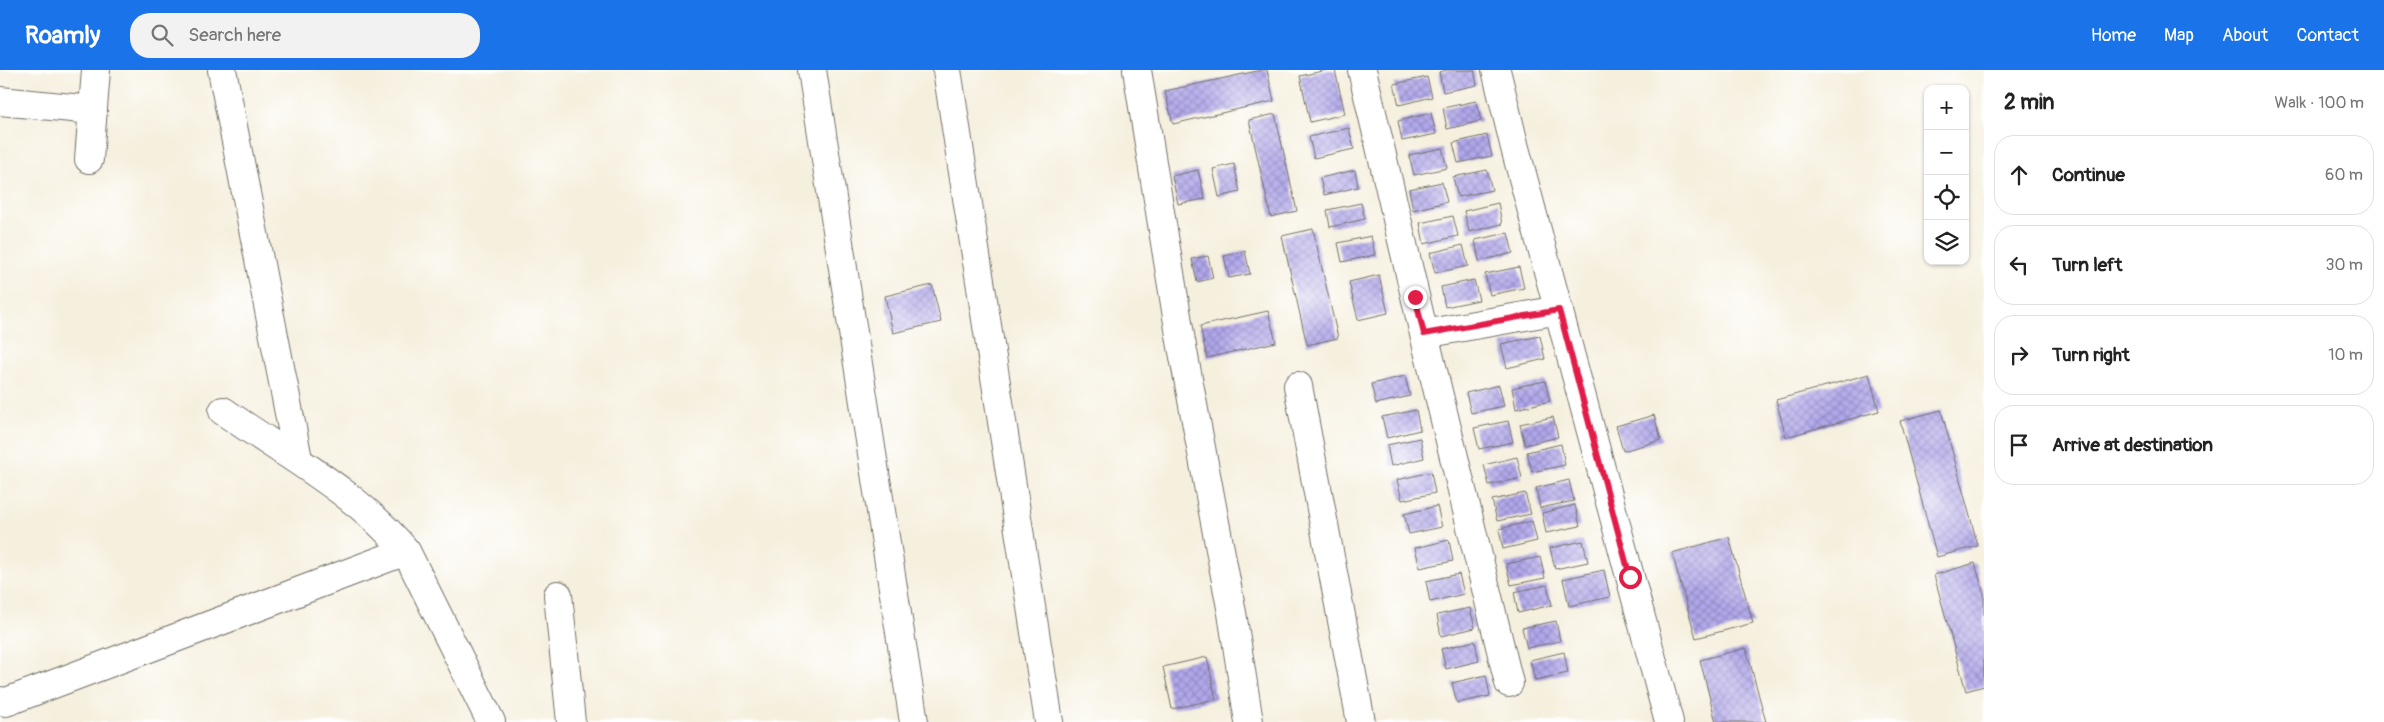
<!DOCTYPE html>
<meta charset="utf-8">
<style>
:root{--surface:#fff;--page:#f2f2f2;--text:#222;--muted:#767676;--line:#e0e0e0;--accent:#1a73e8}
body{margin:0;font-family:Pangolin,sans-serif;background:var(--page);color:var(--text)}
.controls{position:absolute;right:15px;top:15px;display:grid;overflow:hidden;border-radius:10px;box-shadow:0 1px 4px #0004}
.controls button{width:45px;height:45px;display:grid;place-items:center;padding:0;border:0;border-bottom:1px solid var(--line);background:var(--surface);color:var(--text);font:25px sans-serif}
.stop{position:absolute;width:15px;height:15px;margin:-11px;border:4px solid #e11d48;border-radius:50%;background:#fff}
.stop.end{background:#e11d48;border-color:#fff;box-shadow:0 1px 5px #0008}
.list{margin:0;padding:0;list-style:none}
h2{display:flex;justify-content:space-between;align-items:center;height:65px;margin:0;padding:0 20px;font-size:21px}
h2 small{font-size:16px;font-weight:400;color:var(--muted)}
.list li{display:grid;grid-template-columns:32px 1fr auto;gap:15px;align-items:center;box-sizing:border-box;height:80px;margin:0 10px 10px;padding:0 10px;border:1px solid var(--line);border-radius:20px}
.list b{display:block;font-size:19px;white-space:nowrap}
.list em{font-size:16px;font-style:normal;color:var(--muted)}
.icon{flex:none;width:28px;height:28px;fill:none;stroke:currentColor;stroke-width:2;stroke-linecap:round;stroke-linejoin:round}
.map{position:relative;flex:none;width:1984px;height:652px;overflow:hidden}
header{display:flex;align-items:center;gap:30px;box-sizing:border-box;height:70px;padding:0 25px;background:var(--accent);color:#fff}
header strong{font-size:24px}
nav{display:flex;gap:28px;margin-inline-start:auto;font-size:18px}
.search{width:350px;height:45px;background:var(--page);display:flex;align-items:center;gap:12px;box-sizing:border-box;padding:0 18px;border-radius:20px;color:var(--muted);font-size:19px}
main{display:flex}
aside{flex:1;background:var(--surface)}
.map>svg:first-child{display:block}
</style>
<header>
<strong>Roamly</strong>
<div class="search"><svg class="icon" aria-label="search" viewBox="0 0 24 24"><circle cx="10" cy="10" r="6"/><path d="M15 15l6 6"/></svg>Search here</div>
<nav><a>Home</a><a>Map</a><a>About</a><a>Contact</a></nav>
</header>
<main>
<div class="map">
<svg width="1984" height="652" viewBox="0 0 1984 652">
<defs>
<pattern id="building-cross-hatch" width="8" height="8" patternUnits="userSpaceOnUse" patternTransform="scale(1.25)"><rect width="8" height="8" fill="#b1a7eb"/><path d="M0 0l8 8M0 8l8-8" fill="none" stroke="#9088bf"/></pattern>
</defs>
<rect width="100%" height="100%" fill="#fff"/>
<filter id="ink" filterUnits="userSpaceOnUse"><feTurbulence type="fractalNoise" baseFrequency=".02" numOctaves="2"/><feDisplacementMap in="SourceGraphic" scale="10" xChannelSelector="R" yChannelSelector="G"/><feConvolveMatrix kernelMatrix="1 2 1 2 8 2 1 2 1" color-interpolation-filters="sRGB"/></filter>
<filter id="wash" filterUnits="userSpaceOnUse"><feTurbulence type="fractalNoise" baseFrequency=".0096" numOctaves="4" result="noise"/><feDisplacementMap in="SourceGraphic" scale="20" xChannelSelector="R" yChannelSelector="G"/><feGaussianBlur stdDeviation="1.12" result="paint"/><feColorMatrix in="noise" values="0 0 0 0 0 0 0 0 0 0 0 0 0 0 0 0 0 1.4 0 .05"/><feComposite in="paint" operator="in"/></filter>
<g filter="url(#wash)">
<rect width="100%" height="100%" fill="#f5efdd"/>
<g id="blocks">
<!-- building -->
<path fill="url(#building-cross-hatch)" d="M1262 0H1267L1274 31 1173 54 1165 21Z
M1327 0H1335L1345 44 1310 52 1300 6Z
M1447 0H1474L1477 15 1443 22 1439 2Z
M1427 7 1432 27 1399 35 1394 14Z
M1476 31 1481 51 1447 59 1443 38Z
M1431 43 1436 64 1402 71 1398 51Z
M1275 44 1297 141 1271 147 1249 50Z
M1349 58 1354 79 1314 88 1309 67Z
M1487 65 1492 86 1458 93 1453 73Z
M1442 78 1447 98 1414 105 1409 85Z
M1234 94 1240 122 1219 127 1213 99Z
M1198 100 1205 129 1178 134 1172 106Z
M1355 100 1358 117 1324 125 1320 108Z
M1487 100 1492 120 1458 127 1453 107Z
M1442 112 1447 132 1413 140 1409 119Z
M1361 133 1365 149 1330 157 1327 140Z
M1498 133 1502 154 1469 162 1464 141Z
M1453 146 1458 166 1424 174 1420 153Z
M1313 159 1338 268 1307 275 1282 166Z
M1508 163 1513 183 1479 191 1475 170Z
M1371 166 1375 185 1342 192 1338 173Z
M1463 175 1468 196 1435 203 1430 183Z
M1245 181 1250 204 1229 208 1224 186Z
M1208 186 1213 208 1197 212 1192 189Z
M1519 197 1524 218 1490 225 1485 204Z
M1379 205 1388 243 1358 250 1349 212Z
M1474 210 1479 230 1445 237 1441 217Z
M932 215 941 252 893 263 885 226Z
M1268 241 1276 272 1207 288 1200 256Z
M1540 266 1545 289 1507 298 1501 274Z
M1869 304 1879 341 1786 367 1776 330Z
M1405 306 1410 326 1376 334 1371 314Z
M1545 311 1550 331 1516 339 1512 318Z
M1499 315 1504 336 1471 343 1466 323Z
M1416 340 1420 360 1387 368 1382 347Z
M1941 340 1978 476 1937 487 1900 351Z
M1654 345 1661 370 1623 381 1616 356Z
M1553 347 1558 367 1525 375 1520 354Z
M1508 351 1513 372 1479 379 1474 358Z
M1420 368 1424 388 1391 396 1387 375Z
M1561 374 1565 395 1532 402 1527 382Z
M1517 387 1522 408 1489 415 1484 395Z
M1431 402 1435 423 1402 430 1397 410Z
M1569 410 1574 431 1540 438 1536 418Z
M1525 423 1531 444 1497 451 1492 430Z
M1575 435 1580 456 1546 463 1542 443Z
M1437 436 1442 457 1409 464 1404 444Z
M1532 451 1537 471 1503 479 1499 459Z
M1729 467 1753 553 1696 568 1672 483Z
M1449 470 1453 491 1420 498 1415 478Z
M1583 471 1588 492 1555 499 1550 478Z
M1540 487 1545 508 1511 515 1506 494Z
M1975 493 1984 524V616L1966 621 1934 505Z
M1604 500 1610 527 1569 536 1563 509Z
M1459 504 1464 524 1430 532 1426 511Z
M1547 515 1552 535 1518 543 1514 522Z
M1470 538 1475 558 1441 566 1437 545Z
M1556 551 1560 571 1527 578 1522 558Z
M1475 571 1479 591 1446 599 1441 579Z
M1746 578 1766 652H1716L1700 590Z
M1564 582 1568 603 1535 610 1530 590Z
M1207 587 1216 629 1172 639 1163 597Z
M1486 605 1490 626 1457 633 1452 613Z"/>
</g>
</g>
<g filter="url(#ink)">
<use href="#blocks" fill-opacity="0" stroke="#727069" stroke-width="1"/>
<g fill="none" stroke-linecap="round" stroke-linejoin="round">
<defs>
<path id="minor" d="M222 0 298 389
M812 0 914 652
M947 0 1049 652
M1137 0 1181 271 1232 543 1249 652
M1362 0 1424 264 1509 613
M1496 0 1515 78 1669 652
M0 31 93 40
M89 89 96 0
M1424 264 1559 240
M1298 316 1361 652
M223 341C286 385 356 422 406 481L491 652
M558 525 571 652
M0 631 6 632 406 481"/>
</defs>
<!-- minor casing -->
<use href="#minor" stroke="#727069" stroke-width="30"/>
<!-- minor -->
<use href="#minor" stroke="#fff" stroke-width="28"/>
</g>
</g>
<g fill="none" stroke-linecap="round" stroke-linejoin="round" filter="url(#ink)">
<!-- route -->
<path stroke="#e11d48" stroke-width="6" d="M1415 227 1424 264 1559 240 1630 507"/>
</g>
</svg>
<div class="controls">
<button>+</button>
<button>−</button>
<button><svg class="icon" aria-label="locate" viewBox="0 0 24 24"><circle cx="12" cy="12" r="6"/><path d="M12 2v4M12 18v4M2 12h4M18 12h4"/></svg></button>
<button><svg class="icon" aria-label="layers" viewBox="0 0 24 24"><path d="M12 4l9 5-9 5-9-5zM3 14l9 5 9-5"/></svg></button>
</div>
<div class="stop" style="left:1630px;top:507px"></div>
<div class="stop end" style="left:1415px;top:227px"></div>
</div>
<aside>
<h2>2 min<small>Walk · 100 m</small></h2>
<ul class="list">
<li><svg class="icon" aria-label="ahead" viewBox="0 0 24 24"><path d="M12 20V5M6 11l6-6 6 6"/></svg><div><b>Continue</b></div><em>60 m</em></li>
<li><svg class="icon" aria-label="left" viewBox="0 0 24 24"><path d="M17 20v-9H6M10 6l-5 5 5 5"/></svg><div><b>Turn left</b></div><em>30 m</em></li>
<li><svg class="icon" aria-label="right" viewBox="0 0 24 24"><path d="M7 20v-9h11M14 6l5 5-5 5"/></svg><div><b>Turn right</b></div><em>10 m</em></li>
<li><svg class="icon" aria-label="arrive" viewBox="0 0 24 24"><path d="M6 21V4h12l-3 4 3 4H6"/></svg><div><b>Arrive at destination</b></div></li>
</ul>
</aside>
</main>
